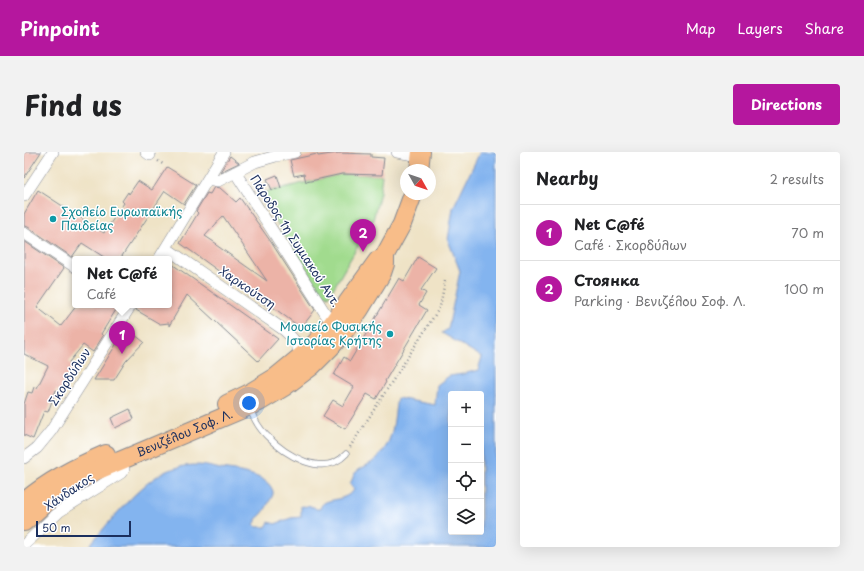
<!DOCTYPE html>
<meta charset="utf-8">
<style>
:root{--surface:#fff;--page:#f2f2f2;--text:#202124;--muted:#757577;--line:#e0e0e0;--accent:#b5179e}
body{margin:0;font-family:"Playpen Sans",sans-serif;background:var(--page);color:var(--text)}
.controls{position:absolute;right:12px;bottom:12px;display:grid;overflow:hidden;border-radius:4px;box-shadow:0 4px 16px #0002}
.controls button{width:36px;height:36px;display:grid;place-items:center;padding:0;border:0;border-bottom:1px solid var(--line);background:var(--surface);color:var(--text);font:20px sans-serif}
.compass{position:absolute;left:376px;top:12px;width:36px;height:36px;border-radius:50%;background:var(--surface);box-shadow:0 4px 16px #0002;rotate:130deg}
.scale{position:absolute;left:12px;bottom:10px;width:95px;box-sizing:border-box;padding-left:4px;border:2px solid #1b2f5e;border-top:0;font-size:11px;line-height:14px;white-space:nowrap;color:#1b2f5e;-webkit-text-stroke:3px #fff;paint-order:stroke}
.you{position:absolute;left:225px;top:251px;width:14px;height:14px;margin:-10px;border:3px solid #fff;border-radius:50%;background:#1a73e8;box-shadow:0 0 0 6px #1a73e833}
.badge{display:grid;place-items:center;width:26px;height:26px;border-radius:50%;background:var(--accent);color:#fff;font-size:13px;font-weight:700}
.pin{position:absolute;translate:-50% -33px;filter:drop-shadow(0 1px 2px #0008)}
.pin::after{content:'';position:absolute;top:21px;width:14px;height:12px;background:inherit;clip-path:polygon(0 0,100% 0,50% 100%)}
.popup{position:absolute;left:48px;top:104px;width:100px;height:52px;box-sizing:border-box;display:grid;place-content:center;border-radius:4px;background:var(--surface);filter:drop-shadow(0 1px 3px #0005);font-size:13px;white-space:nowrap;color:var(--muted)}
.popup b{font-size:15px;color:var(--text)}
.popup::after{content:'';position:absolute;left:50%;top:100%;margin-left:-8px;border:8px solid transparent;border-top-color:var(--surface)}
.list{margin:0;padding:0;list-style:none}
h2{display:flex;justify-content:space-between;align-items:center;height:52px;margin:0;padding:0 16px;font-size:17px}
h2 small{font-size:13px;font-weight:400;color:var(--muted)}
.list li{display:grid;grid-template-columns:26px 1fr auto;gap:12px;align-items:center;box-sizing:border-box;height:56px;padding:0 16px;border-top:1px solid var(--line)}
.list b{display:block;font-size:15px;white-space:nowrap}
.list p{margin:0;font-size:13px;white-space:nowrap;color:var(--muted)}
.list em{font-size:13px;font-style:normal;color:var(--muted)}
.icon{flex:none;width:22px;height:22px;fill:none;stroke:currentColor;stroke-width:2;stroke-linecap:round;stroke-linejoin:round}
.map{position:relative;flex:none;width:472px;height:395px;overflow:hidden;border-radius:4px}
header{display:flex;align-items:center;gap:24px;box-sizing:border-box;height:56px;padding:0 20px;background:var(--accent);color:#fff}
header strong{font-size:19px}
nav{display:flex;gap:22px;margin-inline-start:auto;font-size:14px}
.intro{display:flex;align-items:center;justify-content:space-between;box-sizing:border-box;height:96px;padding:0 24px}
h1{margin:0;font-size:28px}
.button{padding:10px 18px;border-radius:4px;background:var(--accent);color:#fff;font-size:14px;font-weight:700}
main{display:flex;gap:24px;padding:0 24px}
aside{flex:1;background:var(--surface);border-radius:4px;box-shadow:0 4px 16px #0002}
.map>svg:first-child{display:block}
</style>
<header>
<strong>Pinpoint</strong>
<nav><a>Map</a><a>Layers</a><a>Share</a></nav>
</header>
<div class="intro"><h1>Find us</h1><a class="button">Directions</a></div>
<main>
<div class="map">
<svg width="472" height="395" viewBox="0 0 472 395">
<rect width="100%" height="100%" fill="#fff"/>
<filter id="ink" filterUnits="userSpaceOnUse"><feTurbulence type="fractalNoise" baseFrequency=".025" numOctaves="2"/><feDisplacementMap in="SourceGraphic" scale="8" xChannelSelector="R" yChannelSelector="G"/><feConvolveMatrix kernelMatrix="1 2 1 2 8 2 1 2 1" color-interpolation-filters="sRGB"/></filter>
<filter id="wash" filterUnits="userSpaceOnUse"><feTurbulence type="fractalNoise" baseFrequency=".012" numOctaves="4" result="noise"/><feDisplacementMap in="SourceGraphic" scale="16" xChannelSelector="R" yChannelSelector="G"/><feGaussianBlur stdDeviation="0.9" result="paint"/><feColorMatrix in="noise" values="0 0 0 0 0 0 0 0 0 0 0 0 0 0 0 0 0 1.4 0 .05"/><feComposite in="paint" operator="in"/></filter>
<g filter="url(#wash)">
<rect width="100%" height="100%" fill="#efe3c6"/>
<!-- green -->
<path fill="#a1db8e" stroke="#5e8576" d="M317 22 358 23 356 40 349 68 305 144 298 141 234 42Z"/>
<!-- water -->
<path fill="#83b4ef" stroke="#4f72a6" fill-rule="evenodd" d="M456 0H472V395H64C83 373 118 328 145 318 154 315 163 313 172 313 180 313 188 315 196 317 210 319 242 322 248 337 251 342 247 346 245 350 241 358 239 362 232 367V370L230 372 233 375H242L245 370 251 372 267 366 277 365V354L290 355 292 357H296C299 344 318 352 330 338L326 332C328 329 329 324 331 321 337 315 346 313 352 307 371 289 369 269 373 246L411 253 413 233 425 224 439 222 454 218 458 205 418 181 424 177 436 119 424 88 429 56ZM427 242H457V380H427Z"/>
<g id="blocks">
<!-- building -->
<path fill="#ecb3a7" fill-rule="evenodd" d="M0 0H17L0 26Z
M314 1 347 2V5L360 6 358 23 318 22 282 30 280 22 270 24 266 8 293 2 294 4Z
M206 4 215 11 196 20Z
M143 15 172 33 160 52 141 39 96 107H83L58 91 48 105 4 75 0 74V62L14 38 80 81 100 51 98 49 104 40 105 42 114 29 128 38Z
M253 23 257 36 248 38 243 27Z
M190 35 196 36 212 50 216 46 247 90 291 158 277 176 246 153 244 155 156 91 174 61 172 59 183 41 186 42ZM199 64 212 83 243 129 192 93 193 92 181 84Z
M0 89 40 116 13 155 37 174 53 153H95L77 182 79 184 69 200 59 193 45 210 54 218 47 227 43 235 40 233 36 240 32 238 24 260 20 259 9 287 0 283V252L4 240 8 241 10 235 13 236 24 214 0 202Z
M394 105 412 116 397 138 402 141 395 153 403 158 361 229 362 230 352 247 343 242 321 277 299 264 309 248 319 254 330 235 310 223 320 205 326 209 375 126 380 129Z
M145 110 254 187 234 209 163 143 145 174V171L136 172 112 158 114 153H145Z
M111 183 120 190 102 209 90 228H70L93 191 100 195Z
M106 257 110 267 91 276 87 266Z"/>
</g>
</g>
<g filter="url(#ink)">
<use href="#blocks" fill-opacity="0" stroke="#858992" stroke-width="1"/>
<g fill="none" stroke-linecap="round" stroke-linejoin="round">
<defs>
<path id="lane" d="M226 257C230 267 235 276 242 283 261 303 299 327 322 302"/>
<path id="street" d="M122 0 126 3
M373 0 396 4
M211 20 308 172
M184 27 194 29 231 10 252 4 271 0
M0 44 29 0
M0 81 51 115
M142 96 260 178C270 187 276 193 275 208
M135 107 200 0
M0 306 13 296 27 279 107 153
M0 393 36 359 97 321 100 317 98 309"/>
<g id="primary">
<path d="M395 18 397 0"/>
<path d="M203 252 224 242 252 225 286 197 308 172 354 108"/>
<path d="M0 350C24 329 52 315 82 302"/>
<path id="s1" d="M0 370 29 344 45 334 72 319 235 250 260 235 288 214 306 196 322 177 336 157 358 121 361 112V103L378 72 389 42"/>
</g>
</defs>
<!-- lane casing -->
<use href="#lane" stroke="#858992" stroke-width="7"/>
<!-- street casing -->
<use href="#street" stroke="#858992" stroke-width="12"/>
<!-- primary casing -->
<use href="#primary" stroke="#858992" stroke-width="20"/>
<!-- path -->
<path stroke="#858992" stroke-width="2.5" stroke-dasharray="1 3" stroke-linecap="butt" d="M134 9 139 12
M326 295 416 155 421 129"/>
<!-- lane -->
<use href="#lane" stroke="#fff" stroke-width="5.5"/>
<!-- street -->
<use href="#street" stroke="#fff" stroke-width="11"/>
<!-- primary -->
<use href="#primary" stroke="#f8bd89" stroke-width="18"/>
</g>
</g>
<!-- markers -->
<g fill="#0f9aa8" stroke="#fff" stroke-width="1.5">
<circle cx="29" cy="67" r="4"/>
<circle cx="366" cy="182" r="4"/>
</g>
<g text-anchor="middle" stroke-width="3" stroke-linejoin="round" paint-order="stroke">
<!-- culture labels -->
<g font-size="12" fill="#0d838f" stroke="#fff" text-anchor="start">
<text x="37" y="64">Σχολείο Ευρωπαϊκής<tspan x="37" dy="14">Παιδείας</tspan></text>
<text x="358" y="179" text-anchor="end">Μουσείο Φυσικής<tspan x="358" dy="14">Ιστορίας Κρήτης</tspan></text>
</g>
<!-- street labels -->
<g font-size="12" fill="#1b2f5e" stroke="#fff">
<text transform="translate(271 89) rotate(57)" y="4">Πάροδος 1η Συμιακού Αντ.</text>
<text transform="translate(223 136) rotate(34)" y="4">Χαρκούτση</text>
<text transform="translate(46 225) rotate(-57)" y="4">Σκορδύλων</text>
<text dy="4" stroke="none"><textPath href="#s1" startOffset="185">Βενιζέλου Σοφ. Λ.</textPath></text>
<text transform="translate(45 340) rotate(-34)" y="4">Χάνδακος</text>
</g>
</g>
</svg>
<div class="controls">
<button>+</button>
<button>−</button>
<button><svg class="icon" aria-label="locate" viewBox="0 0 24 24"><circle cx="12" cy="12" r="6"/><path d="M12 2v4M12 18v4M2 12h4M18 12h4"/></svg></button>
<button><svg class="icon" aria-label="layers" viewBox="0 0 24 24"><path d="M12 4l9 5-9 5-9-5zM3 14l9 5 9-5"/></svg></button>
</div>
<svg class="compass" viewBox="-18 -18 36 36"><path d="M0-13l5 13h-10z" fill="#e53935"/><path d="M0 13l5-13h-10z" fill="#757577"/></svg>
<div class="scale">50 m</div>
<div class="you"></div>
<div class="pin badge" style="left:98px;top:202px">1</div>
<div class="popup"><b>Net C@fé</b>Café</div>
<div class="pin badge" style="left:339px;top:100px">2</div>
</div>
<aside>
<h2>Nearby<small>2 results</small></h2>
<ul class="list">
<li><span class="badge">1</span><div><b>Net C@fé</b><p>Café · Σκορδύλων</p></div><em>70 m</em></li>
<li><span class="badge">2</span><div><b>Стоянка</b><p>Parking · Βενιζέλου Σοφ. Λ.</p></div><em>100 m</em></li>
</ul>
</aside>
</main>
